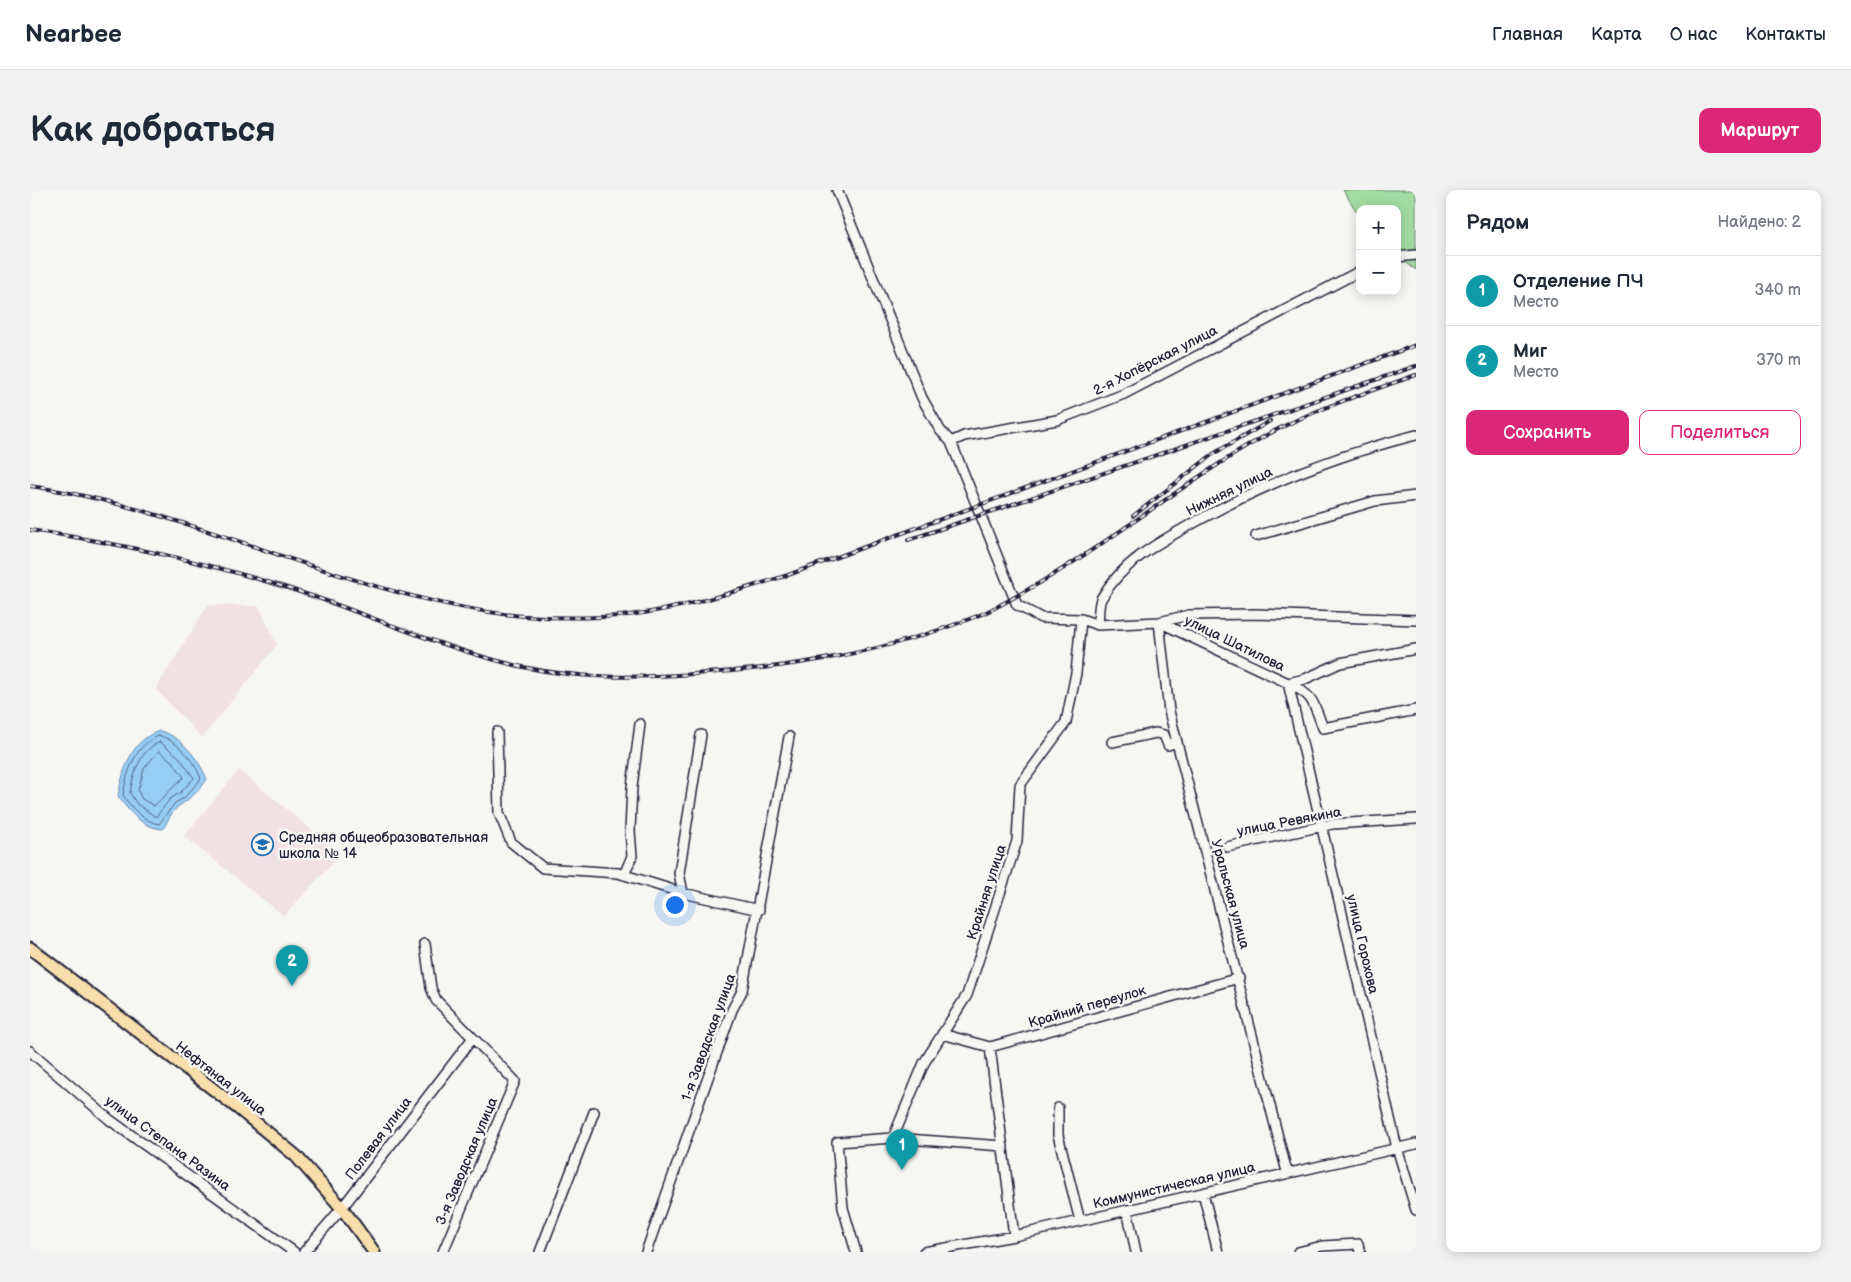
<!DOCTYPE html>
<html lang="ru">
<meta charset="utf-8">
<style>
:root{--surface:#fff;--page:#f2f2f3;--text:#1f2937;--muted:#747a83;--line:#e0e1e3;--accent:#db2777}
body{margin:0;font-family:"Balsamiq Sans",sans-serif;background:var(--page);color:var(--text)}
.controls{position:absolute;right:15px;top:15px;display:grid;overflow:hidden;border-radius:10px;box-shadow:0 2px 12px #0003}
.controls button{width:45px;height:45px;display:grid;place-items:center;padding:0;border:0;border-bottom:1px solid var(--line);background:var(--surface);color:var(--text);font:25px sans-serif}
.you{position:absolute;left:644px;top:714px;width:18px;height:18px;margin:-12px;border:4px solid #fff;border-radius:50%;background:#1a73e8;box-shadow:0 0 0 8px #1a73e833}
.badge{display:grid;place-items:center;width:32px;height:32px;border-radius:50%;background:var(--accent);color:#fff;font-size:16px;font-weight:700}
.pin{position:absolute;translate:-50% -41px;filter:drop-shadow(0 1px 2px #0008)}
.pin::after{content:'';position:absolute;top:26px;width:18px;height:15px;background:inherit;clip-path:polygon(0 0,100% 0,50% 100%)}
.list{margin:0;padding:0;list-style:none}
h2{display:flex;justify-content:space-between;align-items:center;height:65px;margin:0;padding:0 20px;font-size:21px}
h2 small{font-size:16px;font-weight:400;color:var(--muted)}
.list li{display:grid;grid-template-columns:32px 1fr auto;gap:15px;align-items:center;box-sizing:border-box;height:70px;padding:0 20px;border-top:1px solid var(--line)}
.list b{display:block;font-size:19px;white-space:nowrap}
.list p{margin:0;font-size:16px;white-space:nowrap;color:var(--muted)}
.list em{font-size:16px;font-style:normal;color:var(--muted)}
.actions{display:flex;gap:10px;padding:15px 20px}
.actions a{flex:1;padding:11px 0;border:1px solid var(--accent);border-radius:10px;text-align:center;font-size:18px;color:var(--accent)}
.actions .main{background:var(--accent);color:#fff}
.map{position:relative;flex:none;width:1386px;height:1062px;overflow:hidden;border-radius:10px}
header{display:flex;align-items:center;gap:30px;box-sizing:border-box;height:70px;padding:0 25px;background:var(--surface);border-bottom:1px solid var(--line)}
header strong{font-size:24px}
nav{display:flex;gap:28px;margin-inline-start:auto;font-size:18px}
.intro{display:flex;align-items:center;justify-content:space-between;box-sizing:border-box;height:120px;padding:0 30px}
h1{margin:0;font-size:35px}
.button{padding:12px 22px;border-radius:10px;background:var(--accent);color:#fff;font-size:18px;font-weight:700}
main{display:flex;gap:30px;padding:0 30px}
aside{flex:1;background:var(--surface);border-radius:10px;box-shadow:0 2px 12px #0003}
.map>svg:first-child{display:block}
</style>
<header>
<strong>Nearbee</strong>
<nav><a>Главная</a><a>Карта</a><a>О нас</a><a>Контакты</a></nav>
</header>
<div class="intro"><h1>Как добраться</h1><a class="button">Маршрут</a></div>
<main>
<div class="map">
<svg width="1386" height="1062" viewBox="0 0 1386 1062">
<rect width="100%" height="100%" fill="#f6f6f2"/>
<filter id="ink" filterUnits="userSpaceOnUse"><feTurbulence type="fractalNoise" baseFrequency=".02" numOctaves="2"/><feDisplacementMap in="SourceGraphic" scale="10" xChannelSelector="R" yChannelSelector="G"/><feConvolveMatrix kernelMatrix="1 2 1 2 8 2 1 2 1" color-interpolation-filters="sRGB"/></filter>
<g filter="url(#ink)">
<!-- built -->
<path fill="#f1e1e4" d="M178 415 229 416 247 455 172 548 126 499Z
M209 580 311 664 254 726 154 646Z"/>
<!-- green -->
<path fill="#a2dba1" stroke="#627e6e" d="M1313 0H1386V80L1367 66V19H1330V27Z"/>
<!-- water -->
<path fill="#96cdf5" stroke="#6889ab" d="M129 541C151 545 169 570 177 589 170 601 160 608 149 616 142 621 137 632 133 639 113 638 99 622 88 606 93 580 101 550 129 541Z"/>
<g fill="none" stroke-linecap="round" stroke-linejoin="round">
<!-- shore -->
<path stroke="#506685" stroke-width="1" d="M129 546C146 548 166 573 171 589L154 608 145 613 129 634C115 632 100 617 93 605 97 582 105 554 129 546Z
M130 552 149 567 164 588 150 603 140 609 126 627 107 614 100 603C103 585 110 559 130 552Z
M129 561 143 572 154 587 124 616 112 609 108 601 114 579Z"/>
<defs>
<path id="minor" d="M807 0 892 208 910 240 921 252 987 415 1011 428 1051 429 1068 435 1129 432 1159 425 1225 424 1386 430
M1367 67 1386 65
M921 252 934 246 1027 230 1094 204 1330 81
M1226 346 1345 311 1386 306
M1129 432 1139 521 1257 982
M1129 432 1258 493 1275 489 1310 473 1386 459
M1068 435C1069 428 1068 416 1071 409 1093 370 1133 350 1171 329 1238 292 1311 264 1386 245
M1258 493 1367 958 1386 1020
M1258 493C1284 506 1283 511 1293 538L1386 520
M467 542 469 623 481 652 513 678 588 683 653 703 729 720
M1082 552 1126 543 1134 545 1138 555 1147 552
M1197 657 1302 634 1386 629
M594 685 602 666 600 641 602 597 610 534
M653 703 649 683 671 545
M395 754 401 798 406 810 485 891 413 1062
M912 844 960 857 1209 788
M960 857 984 1046
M0 861 80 930 264 1062
M1028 918V945L1050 1031
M863 948 894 873 937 805 987 651 990 595 1036 532 1046 483 1051 429
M1173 1003 1188 1062
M1097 1020 1106 1062
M274 1062 312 1018 442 849
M510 1062 564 922
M616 1062 702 820 712 801 759 547
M826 1062 813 1018 807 952 863 948 973 956
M894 1062 984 1046 1386 954
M1268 1062 1292 1056 1328 1054 1330 1062"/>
<path id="major" d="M0 758 209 919 266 966 312 1018 344 1062"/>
</defs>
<!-- minor casing -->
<use href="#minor" stroke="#22223b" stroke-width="12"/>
<!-- major casing -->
<use href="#major" stroke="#22223b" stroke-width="15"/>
<!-- minor -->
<use href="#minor" stroke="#f6f6f2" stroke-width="9"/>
<!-- major -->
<use href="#major" stroke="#f8deab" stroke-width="11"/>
<defs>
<path id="rail" d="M0 296C161 319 312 403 473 424 505 428 539 428 571 427 635 425 698 404 758 385L1386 155
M1103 326 1183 264 1240 231
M0 340C95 354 190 375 282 406 352 430 420 461 493 477 549 489 606 488 663 484 763 478 859 462 952 424 972 415 992 403 1011 392 1088 347 1157 290 1235 246 1282 220 1335 203 1386 185
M878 350 1386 176"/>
</defs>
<!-- rail casing -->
<use href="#rail" stroke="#22223b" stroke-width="4"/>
<!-- rail -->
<use href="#rail" stroke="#f6f6f2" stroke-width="2" stroke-dasharray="5.5" stroke-linecap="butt"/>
</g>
</g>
<!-- icons -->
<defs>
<symbol id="school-ring" viewBox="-11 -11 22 22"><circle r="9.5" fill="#f6f6f2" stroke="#1f6fb2" stroke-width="1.5"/><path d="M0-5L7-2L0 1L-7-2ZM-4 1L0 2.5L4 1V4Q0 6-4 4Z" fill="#1f6fb2"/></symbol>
</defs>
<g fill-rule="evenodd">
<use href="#school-ring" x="220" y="642" width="25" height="25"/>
</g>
<g text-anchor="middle" stroke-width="5" stroke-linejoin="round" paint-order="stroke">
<!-- street labels -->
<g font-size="14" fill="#22223b" stroke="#f6f6f2">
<text transform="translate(1125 170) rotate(-27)" y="5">2-я Хопёрская улица</text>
<text transform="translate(1199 301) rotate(-26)" y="5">Нижняя улица</text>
<text transform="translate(1205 453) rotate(26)" y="5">улица Шатилова</text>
<text transform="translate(1259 631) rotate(-11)" y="5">улица Ревякина</text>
<text transform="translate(956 702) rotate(-72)" y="5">Крайняя улица</text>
<text transform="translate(1201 704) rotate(75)" y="5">Уральская улица</text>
<text transform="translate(1333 754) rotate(77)" y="5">улица Горохова</text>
<text transform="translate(1057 816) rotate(-16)" y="5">Крайний переулок</text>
<text transform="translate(678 847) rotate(-70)" y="5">1-я Заводская улица</text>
<text transform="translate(191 888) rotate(38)" y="5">Нефтяная улица</text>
<text transform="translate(348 948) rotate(-53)" y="5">Полевая улица</text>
<text transform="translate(138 953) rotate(36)" y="5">улица Степана Разина</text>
<text transform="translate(436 971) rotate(-67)" y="5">3-я Заводская улица</text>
<text transform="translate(1144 995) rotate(-13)" y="5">Коммунистическая улица</text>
</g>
<!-- poi labels -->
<g font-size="14" fill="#22223b" stroke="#f6f6f2" text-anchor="start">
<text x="249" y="652">Средняя общеобразовательная<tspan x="249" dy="16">школа № 14</tspan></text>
</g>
</g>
</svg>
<div class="controls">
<button>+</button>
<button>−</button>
</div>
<div class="you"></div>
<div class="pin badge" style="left:872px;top:980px;background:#0f9aa8">1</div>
<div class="pin badge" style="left:262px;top:796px;background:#0f9aa8">2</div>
</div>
<aside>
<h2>Рядом<small>Найдено: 2</small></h2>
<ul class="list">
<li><span class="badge" style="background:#0f9aa8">1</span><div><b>Отделение ПЧ</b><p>Место</p></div><em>340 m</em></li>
<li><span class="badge" style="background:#0f9aa8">2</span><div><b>Миг</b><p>Место</p></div><em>370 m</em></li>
</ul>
<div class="actions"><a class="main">Сохранить</a><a>Поделиться</a></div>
</aside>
</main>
